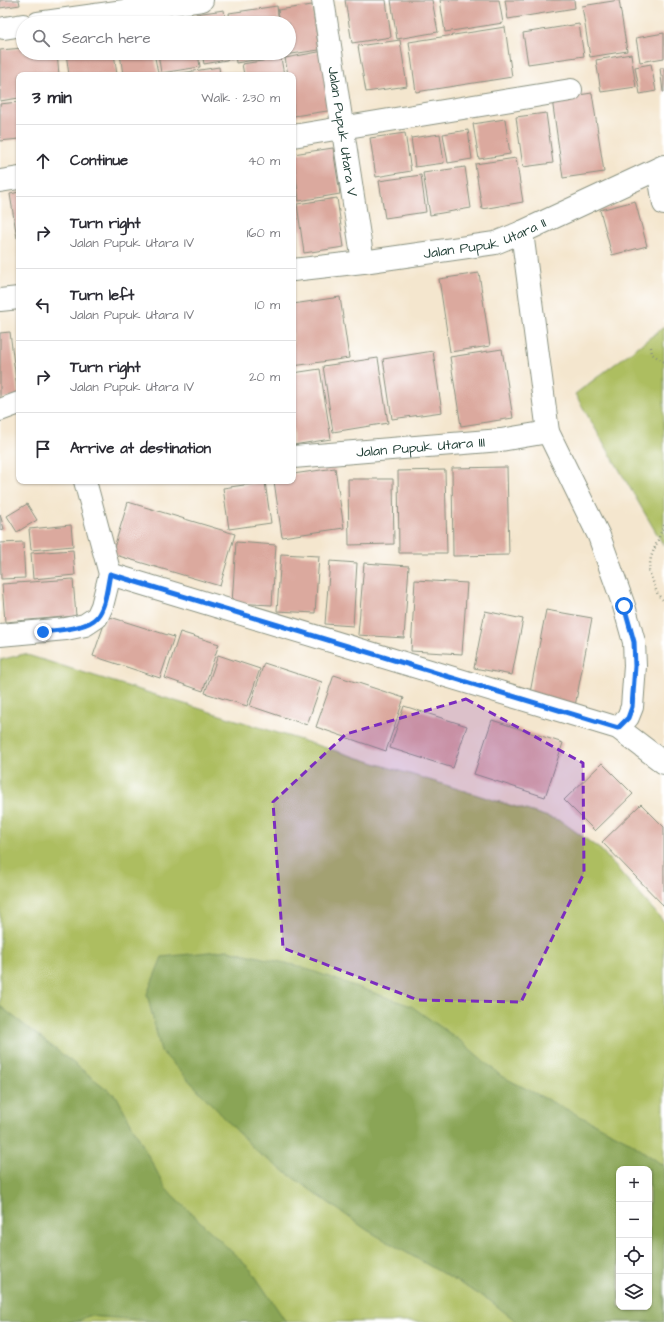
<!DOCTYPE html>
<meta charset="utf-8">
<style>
:root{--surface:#fff;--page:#f2f2f3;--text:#2b2b33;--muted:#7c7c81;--line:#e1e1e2}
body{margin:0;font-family:"Architects Daughter",sans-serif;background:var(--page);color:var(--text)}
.controls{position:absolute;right:12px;bottom:12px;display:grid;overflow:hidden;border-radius:8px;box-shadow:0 1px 3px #0004}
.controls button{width:36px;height:36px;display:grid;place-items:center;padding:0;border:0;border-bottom:1px solid var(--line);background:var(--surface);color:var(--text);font:20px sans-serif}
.stop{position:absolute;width:12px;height:12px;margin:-9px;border:3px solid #1a73e8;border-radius:50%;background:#fff}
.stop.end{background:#1a73e8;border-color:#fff;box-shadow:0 1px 4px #0008}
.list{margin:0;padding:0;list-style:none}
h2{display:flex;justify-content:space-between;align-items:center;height:52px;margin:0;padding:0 16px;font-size:17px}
h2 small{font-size:13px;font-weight:400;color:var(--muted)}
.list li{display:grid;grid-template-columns:26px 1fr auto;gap:12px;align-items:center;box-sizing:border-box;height:72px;padding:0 16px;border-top:1px solid var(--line)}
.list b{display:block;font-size:15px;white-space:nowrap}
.list p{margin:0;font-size:13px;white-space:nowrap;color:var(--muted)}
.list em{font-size:13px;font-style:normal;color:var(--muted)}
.icon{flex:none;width:22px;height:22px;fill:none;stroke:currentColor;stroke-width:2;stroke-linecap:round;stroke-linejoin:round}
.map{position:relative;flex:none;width:664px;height:1322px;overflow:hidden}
.search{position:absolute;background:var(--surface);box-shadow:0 1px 3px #0004;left:16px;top:16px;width:280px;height:44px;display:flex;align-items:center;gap:10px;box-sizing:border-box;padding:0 14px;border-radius:22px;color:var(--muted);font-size:15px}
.panel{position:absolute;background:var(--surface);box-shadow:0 1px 3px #0004;left:16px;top:72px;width:280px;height:412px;border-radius:8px}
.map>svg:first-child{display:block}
</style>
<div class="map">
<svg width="664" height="1322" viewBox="0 0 664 1322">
<rect width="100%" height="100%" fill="#fff"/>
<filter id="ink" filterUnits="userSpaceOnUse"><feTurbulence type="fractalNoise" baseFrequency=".025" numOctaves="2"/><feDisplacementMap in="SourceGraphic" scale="8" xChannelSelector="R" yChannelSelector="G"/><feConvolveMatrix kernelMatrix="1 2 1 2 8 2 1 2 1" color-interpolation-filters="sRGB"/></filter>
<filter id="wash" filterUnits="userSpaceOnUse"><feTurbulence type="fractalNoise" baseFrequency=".012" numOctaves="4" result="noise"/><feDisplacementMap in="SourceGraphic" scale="16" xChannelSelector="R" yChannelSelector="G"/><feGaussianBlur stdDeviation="0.9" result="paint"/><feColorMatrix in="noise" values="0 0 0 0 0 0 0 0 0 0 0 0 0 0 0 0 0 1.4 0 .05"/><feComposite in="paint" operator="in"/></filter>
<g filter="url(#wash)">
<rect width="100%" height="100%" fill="#f4e6ce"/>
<!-- green -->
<path fill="#adbe61" stroke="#667e4a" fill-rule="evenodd" d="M664 327V546L575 394Z
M24 654 561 821 601 850 664 922V1322H0V660ZM619 1169H649V1307H619Z"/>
<!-- forest -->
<path fill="#8aa557" stroke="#547146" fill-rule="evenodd" d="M228 950 298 966 411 1006 462 1042 501 1076 627 1140 664 1166V1322H517L489 1300 367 1230 257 1152 161 1051 147 994 162 957ZM619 1169H649V1307H619Z
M0 1006 117 1097 166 1189 251 1270 286 1322H168L88 1316 77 1322H0Z"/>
<g id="blocks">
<!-- building -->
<path fill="#dba99e" d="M0 0H19L20 5 0 8Z
M345 0H386L391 37 352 43Z
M391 0H432L438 32 397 39Z
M440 0H499L503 23 445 32Z
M505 0H574L575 8 508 19Z
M619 0 627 51 590 57 582 6Z
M312 5 319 50 285 55V53H289V23H280L278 10Z
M277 6 279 23H230L229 13Z
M224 10 226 23H197L196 14Z
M192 14 193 23H154L153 20Z
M579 24 584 56 528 64 523 33Z
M505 27 512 77 416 92 409 42Z
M664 33V58L640 62 636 38Z
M400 40 407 86 366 92 358 46Z
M23 48V53H57L59 75H19V98L0 101V50Z
M324 51 334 110 294 116 293 107V75H288L285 58Z
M66 53H114L117 75H69Z
M120 53H154L158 73 146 75H123Z
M158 53H198L200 67 161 73Z
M202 53H231L232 59 204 64Z
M235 53H284V55L236 63Z
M631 54 636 87 601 92 596 60Z
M281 58 284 75H244L242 64Z
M651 64 656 91 640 94 635 67Z
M219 67 220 75H175V74Z
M660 68H664V92H663Z
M592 93 604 172 563 178 552 99Z
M18 102 19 139 0 141V104Z
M546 113 553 163 523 167 516 117Z
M505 119 510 154 479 159 473 124Z
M468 130 472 159 448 163 443 134Z
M405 133 411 171 376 177 370 138Z
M440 134 444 163 415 167 411 138Z
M333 148 340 194 299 201 293 154Z
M516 158 523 202 482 209 475 164Z
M465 167 471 208 430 215 423 173Z
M421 175 426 212 385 218 379 181Z
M19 192V238H17L10 194Z
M337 198 344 247 304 253 297 204Z
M635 201 647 246 612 255 600 210Z
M479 273 490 346 450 352 439 279Z
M340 297 349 358 293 366V304Z
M10 332 18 396 0 399V333Z
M502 349 513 418 461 426 450 357Z
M433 351 442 412 392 419 383 359Z
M378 358 388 423 333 432 323 366Z
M320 369 331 439 293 445V373Z
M507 467 509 555 453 556 452 468Z
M335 468 344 528 282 537 274 481H293V474Z
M445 470 447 553H399L398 471Z
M348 479H393L394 544 349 545Z
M265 482 271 523 229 529 223 488Z
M128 502 235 534 220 586 112 554Z
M27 504 37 520 17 532 7 516Z
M0 514 4 529 0 530Z
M71 525 73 546 31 550 29 529Z
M23 542 25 578 1 579 0 543Z
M236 542 276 545 272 605 232 603Z
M73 550 75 575 33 579 31 553Z
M281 554 319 556 315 613 277 611Z
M330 561 357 563 353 626 325 624Z
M364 563 409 566 404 638 358 635Z
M73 579 76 616 5 622 2 584Z
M415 580 467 583 462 654 411 651Z
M546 610 592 618 575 706 529 698Z
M485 611 523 619 512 675 474 668Z
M107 616 174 637 160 678 93 656Z
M180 632 219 644 203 691 165 678Z
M218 655 260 669 247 706 205 693Z
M264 663 322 682 307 725 250 706Z
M334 675 404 698 386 751 316 727Z
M404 706 467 726 453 768 390 748Z
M492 720 563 743 545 797 474 774Z
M602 763 633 794 595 831 564 800Z
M641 804 664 827V906L602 842Z"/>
</g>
</g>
<g filter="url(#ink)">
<use href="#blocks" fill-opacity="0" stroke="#8a9281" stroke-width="1"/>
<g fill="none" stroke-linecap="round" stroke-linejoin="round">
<defs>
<g id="minor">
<path id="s1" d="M323 0 363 262"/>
<path d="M38 23 202 0"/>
<path d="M4 28 23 25"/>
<path d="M293 136 571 90"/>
<path d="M658 169 664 204"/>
<path d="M0 181 19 178"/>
<path d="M522 232 548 432 599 536 624 606 634 642 635 666 632 707 628 717 618 728"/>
<path id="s2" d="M293 270 363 262 495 243 522 232 664 166"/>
<path d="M0 300 19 298"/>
<path d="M0 410 19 403"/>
<path id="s3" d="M293 457 501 440 548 432"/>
<path d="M110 574 618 728 664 763"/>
<path d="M0 635 66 629 85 625 97 617 102 606 110 574 85 481"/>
</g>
</defs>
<!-- minor casing -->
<use href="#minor" stroke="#8a9281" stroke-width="24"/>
<!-- path -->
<path stroke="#8a9281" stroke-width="2.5" stroke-dasharray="1 3" stroke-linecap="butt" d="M651 347 652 354 664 362
M664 525 651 557 649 571 658 595 664 601"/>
<!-- minor -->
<use href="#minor" stroke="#fff" stroke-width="22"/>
</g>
</g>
<g fill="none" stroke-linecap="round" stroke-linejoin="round" filter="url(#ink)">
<!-- route -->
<path stroke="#1a73e8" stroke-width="5" d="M43 632C58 630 87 629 97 617 106 606 107 588 110 574L618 728 628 718 632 707 635 666 634 642 624 606"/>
</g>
<!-- marked area -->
<path fill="#7b2cbf" fill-opacity="0.2" stroke="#7b2cbf" stroke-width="3" stroke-dasharray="8 5" stroke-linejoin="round" d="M466 699 583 763 584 873 521 1002 418 1000 283 948 273 802 346 734Z"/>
<g text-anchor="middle" stroke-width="4" stroke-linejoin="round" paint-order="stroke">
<!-- street labels -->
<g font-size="14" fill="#1f3d34" stroke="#fff">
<text dy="5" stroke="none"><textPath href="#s1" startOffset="133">Jalan Pupuk Utara V</textPath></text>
<text dy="5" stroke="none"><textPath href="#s2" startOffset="195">Jalan Pupuk Utara II</textPath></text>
<text dy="5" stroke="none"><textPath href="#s3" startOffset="128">Jalan Pupuk Utara III</textPath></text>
</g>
</g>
</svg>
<div class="controls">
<button>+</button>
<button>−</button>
<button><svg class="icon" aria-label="locate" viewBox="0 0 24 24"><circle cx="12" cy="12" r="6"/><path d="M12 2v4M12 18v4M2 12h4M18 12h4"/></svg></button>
<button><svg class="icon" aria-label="layers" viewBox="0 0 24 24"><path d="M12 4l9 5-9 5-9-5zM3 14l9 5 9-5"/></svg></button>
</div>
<div class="stop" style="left:624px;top:606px"></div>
<div class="stop end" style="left:43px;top:632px"></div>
<div class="search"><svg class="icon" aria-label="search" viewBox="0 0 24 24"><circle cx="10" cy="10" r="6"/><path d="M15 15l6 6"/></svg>Search here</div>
<section class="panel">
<h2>3 min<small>Walk · 230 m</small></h2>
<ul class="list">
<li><svg class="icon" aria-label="ahead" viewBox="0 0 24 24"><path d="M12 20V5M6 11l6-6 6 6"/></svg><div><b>Continue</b></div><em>40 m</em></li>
<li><svg class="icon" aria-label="right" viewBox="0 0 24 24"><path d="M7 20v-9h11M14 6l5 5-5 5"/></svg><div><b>Turn right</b><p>Jalan Pupuk Utara IV</p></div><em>160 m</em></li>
<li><svg class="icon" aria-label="left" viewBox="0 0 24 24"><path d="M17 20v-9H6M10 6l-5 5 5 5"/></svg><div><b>Turn left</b><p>Jalan Pupuk Utara IV</p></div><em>10 m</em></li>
<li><svg class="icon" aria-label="right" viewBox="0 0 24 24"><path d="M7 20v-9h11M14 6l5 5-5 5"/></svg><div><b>Turn right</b><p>Jalan Pupuk Utara IV</p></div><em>20 m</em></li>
<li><svg class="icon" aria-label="arrive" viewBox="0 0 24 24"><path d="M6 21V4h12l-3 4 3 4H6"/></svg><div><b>Arrive at destination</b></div></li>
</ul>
</section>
</div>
